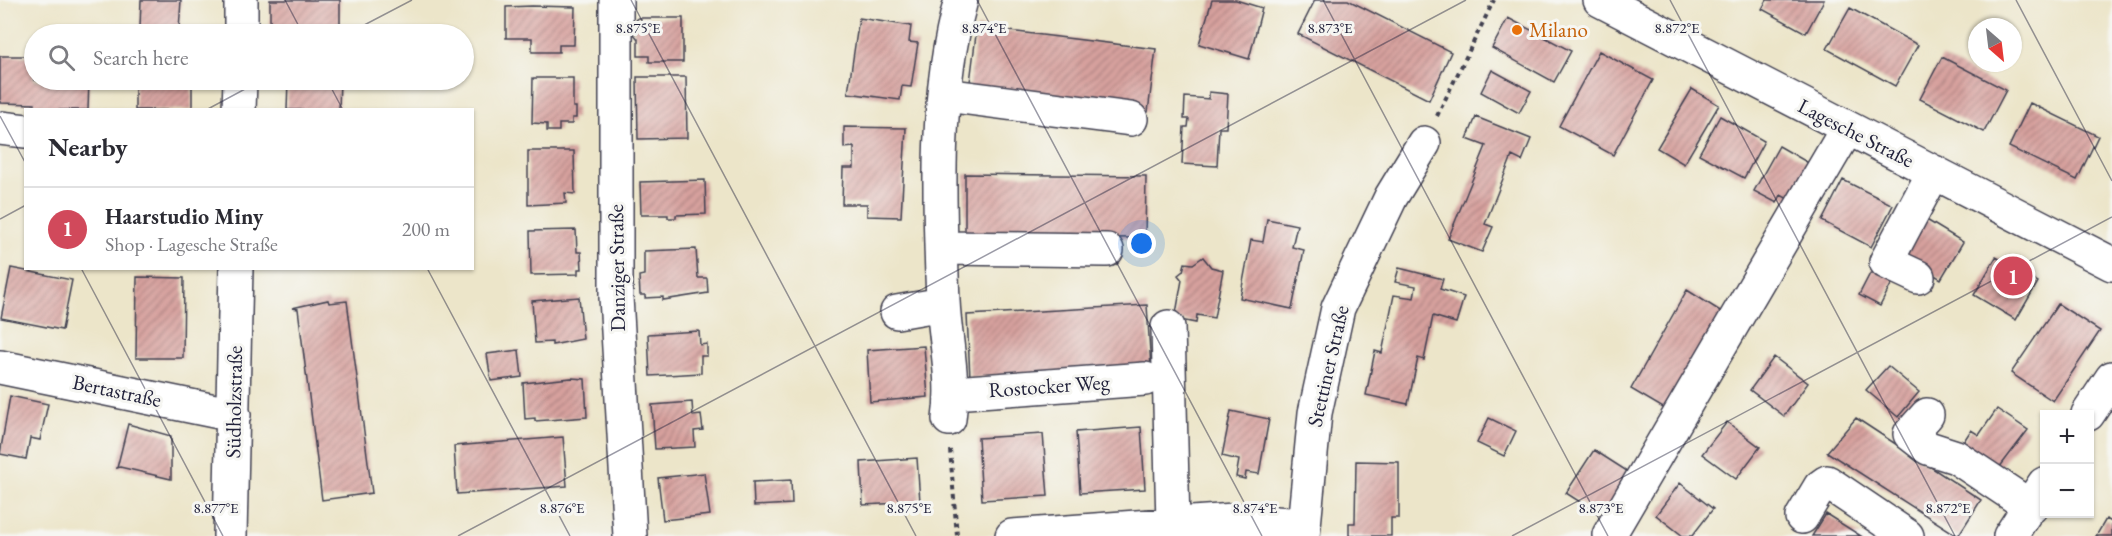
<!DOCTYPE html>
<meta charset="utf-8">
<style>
:root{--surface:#fff;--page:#f7f7f7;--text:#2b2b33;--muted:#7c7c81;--line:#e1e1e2;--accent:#d1495b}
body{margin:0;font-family:"EB Garamond",serif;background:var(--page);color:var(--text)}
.controls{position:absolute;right:18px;bottom:18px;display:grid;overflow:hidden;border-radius:0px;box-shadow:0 2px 4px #0004}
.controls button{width:54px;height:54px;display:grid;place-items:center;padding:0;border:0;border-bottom:2px solid var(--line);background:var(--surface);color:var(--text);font:30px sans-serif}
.compass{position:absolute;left:1968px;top:18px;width:54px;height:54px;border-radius:50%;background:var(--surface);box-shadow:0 2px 4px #0004;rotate:152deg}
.you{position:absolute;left:1142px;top:244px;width:21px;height:21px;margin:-15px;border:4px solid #fff;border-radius:50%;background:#1a73e8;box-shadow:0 0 0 9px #1a73e833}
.badge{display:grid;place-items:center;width:39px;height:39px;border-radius:50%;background:var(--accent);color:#fff;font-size:20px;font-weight:700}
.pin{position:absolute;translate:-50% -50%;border:3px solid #fff;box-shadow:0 2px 6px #0006}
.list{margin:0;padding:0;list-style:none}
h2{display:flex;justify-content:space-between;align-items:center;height:78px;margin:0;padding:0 24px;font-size:26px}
h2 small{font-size:20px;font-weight:400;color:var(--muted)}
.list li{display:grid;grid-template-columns:39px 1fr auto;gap:18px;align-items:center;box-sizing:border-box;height:84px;padding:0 24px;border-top:2px solid var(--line)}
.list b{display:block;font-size:22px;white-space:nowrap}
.list p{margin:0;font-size:20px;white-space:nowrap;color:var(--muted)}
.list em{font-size:20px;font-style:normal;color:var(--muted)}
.icon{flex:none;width:33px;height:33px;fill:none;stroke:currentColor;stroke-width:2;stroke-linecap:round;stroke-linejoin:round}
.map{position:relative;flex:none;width:2112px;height:536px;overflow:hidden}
.search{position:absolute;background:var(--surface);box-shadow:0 2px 4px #0004;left:24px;top:24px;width:450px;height:66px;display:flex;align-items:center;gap:15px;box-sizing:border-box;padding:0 21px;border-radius:33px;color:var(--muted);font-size:22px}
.panel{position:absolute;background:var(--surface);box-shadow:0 2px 4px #0004;left:24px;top:108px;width:450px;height:162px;border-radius:0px}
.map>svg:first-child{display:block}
</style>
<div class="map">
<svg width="2112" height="536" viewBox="0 0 2112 536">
<defs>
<pattern id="building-hatch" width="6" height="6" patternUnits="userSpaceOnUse" patternTransform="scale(1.5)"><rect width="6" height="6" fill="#d7a19e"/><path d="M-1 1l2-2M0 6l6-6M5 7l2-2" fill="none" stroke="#ae8382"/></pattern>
</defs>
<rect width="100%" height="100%" fill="#f6f6f2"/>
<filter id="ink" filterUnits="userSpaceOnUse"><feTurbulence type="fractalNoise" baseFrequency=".0167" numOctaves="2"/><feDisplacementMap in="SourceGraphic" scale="12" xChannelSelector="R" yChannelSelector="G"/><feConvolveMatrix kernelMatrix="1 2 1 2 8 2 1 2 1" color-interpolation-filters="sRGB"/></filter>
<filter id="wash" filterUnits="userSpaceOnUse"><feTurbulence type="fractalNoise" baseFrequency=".008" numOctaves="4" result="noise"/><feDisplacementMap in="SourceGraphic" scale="24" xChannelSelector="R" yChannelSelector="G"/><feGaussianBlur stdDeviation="1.35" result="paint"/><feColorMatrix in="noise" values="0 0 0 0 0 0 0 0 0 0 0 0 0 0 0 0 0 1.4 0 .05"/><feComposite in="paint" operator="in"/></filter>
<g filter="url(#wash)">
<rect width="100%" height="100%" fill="#ece5c9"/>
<g id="blocks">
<!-- building -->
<path fill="url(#building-hatch)" d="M141 0H181L179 30 140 28Z
M270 0H340V34H270Z
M1212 0H1236L1262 8 1249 59 1199 44Z
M1315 0H1348L1451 52 1429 100 1298 34Z
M1767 0H1824L1806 33 1762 9Z
M532 6 575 7 574 45H559V52H532V38H506V7Z
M1850 8 1918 45 1895 86 1827 49Z
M638 18H683V62H649V56H638V39L634 34V23Z
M859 18 911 26 909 42 918 43 911 87 902 86 900 100 848 93Z
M1508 18 1571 51 1554 82 1492 48Z
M977 27 1156 49 1148 112 969 90Z
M1599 51 1653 80 1613 155 1559 126Z
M0 56H34V80H89L88 110H35V104L0 103Z
M1942 57 2006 90 1984 132 1920 99Z
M1492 70 1531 91 1519 113 1481 92Z
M637 77H686L687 138 638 139Z
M533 78H573V107H576V118H572V124H559V131H547V124L532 123Z
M135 80H192V110H135Z
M288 80H340L339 110H287Z
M1692 89 1719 105 1684 164 1657 148Z
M1209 92 1228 94 1226 128H1219L1217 166 1182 164 1184 127H1188L1189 119H1184L1185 97 1209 99Z
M2030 103 2098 136 2077 180 2009 147Z
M1720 116 1764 141 1744 178 1699 154Z
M1476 117 1531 139 1522 161 1512 156 1485 224 1493 227 1482 252 1448 239 1486 146 1467 139Z
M844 127 906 128 901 217 867 216V204H842L843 168H854V147L844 148Z
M1779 146 1819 169 1799 205 1781 195 1777 203 1754 191Z
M528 151H574L575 194 565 193 566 203 528 205Z
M965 174 1146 176 1145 238 965 237Z
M705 180 706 214 676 215V218H668V215H641L640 182Z
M1843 180 1893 205 1871 247 1822 221Z
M1267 219 1297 225 1292 247 1304 250 1292 309 1240 298 1251 240 1263 242Z
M1925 219 1963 242 1941 279 1903 256Z
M576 230 577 252H581L582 269H578V274L531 275 530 231Z
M696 249 698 278H707L708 293 663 300V297L645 298V295H640L639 276 644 275V251Z
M1203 257 1211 267 1223 270 1214 318 1197 315 1196 323 1175 319 1182 280 1178 275 1183 271 1185 263 1193 264Z
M1996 257 2038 282 2016 320 1974 295Z
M1875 264 1896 275 1880 306 1859 295Z
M11 268 72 280 62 330 1 318Z
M1399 268 1443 279 1440 289 1464 297 1456 323 1433 316 1424 360 1418 358 1408 404 1366 395 1375 351 1382 353 1394 295 1414 298 1416 286 1395 282Z
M137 277 184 278 183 358H136Z
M1687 290 1733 319 1675 415 1631 389Z
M579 297 583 339 552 345V342L535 343 532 301Z
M328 300 329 303 347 301 372 493 322 500 298 309 292 308Z
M2058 304 2100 331 2053 401 2011 373Z
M1147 305 1151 369 970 378 967 315Z
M699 331 700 345 707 344V356H701V373L650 376 648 334Z
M924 346 928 397 870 402 867 350Z
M519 350 522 377 491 381 487 354Z
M1774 357 1808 383 1784 416 1750 390Z
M1888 366 1919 392 1898 417 1866 390Z
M571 378 585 379 587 417 535 421V418L525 419 523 383Z
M10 396 48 404 40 440 30 438 26 459 0 454Z
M692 402 693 416 701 415 703 430 694 431 695 447 655 449 652 405Z
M1997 409 2028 430 1999 468 1962 444 1971 430 1979 435Z
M1231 411 1269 419 1259 474 1246 472 1245 479 1236 477 1239 460 1222 456Z
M1489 418 1516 431 1504 456 1477 443Z
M1856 418 1981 500 1958 536 1827 452Z
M1727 422 1760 447 1736 479 1702 454Z
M128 424 171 436V479L120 467 117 468Z
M1141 427 1145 489 1080 493 1076 432Z
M1043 434 1048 496 982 500 978 438Z
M563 437 567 486 457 494 454 446Z
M1594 450 1630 473 1602 516 1566 493Z
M917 458 920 502 863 505 861 462Z
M1356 461 1399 462V518H1391V536H1349V523H1355Z
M704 473 710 515 663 520 658 478Z
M791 480 792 504 754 506 753 482Z
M1680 483 1713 509 1692 536H1683L1656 515Z
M1826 514 1861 536H1812Z
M2106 519 2112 522V536H2096Z"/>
</g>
</g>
<g filter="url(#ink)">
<use href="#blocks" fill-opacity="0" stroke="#403f50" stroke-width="1.5"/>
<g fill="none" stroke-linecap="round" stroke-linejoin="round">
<defs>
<path id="minor" d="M616 0V297L630 536
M1600 0 2112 264
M241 34V0
M945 95 1131 119
M239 110 240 80
M0 128 26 131
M942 248 1107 250
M1918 277 1886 262 1934 172
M897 312 943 304
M1168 327 1173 524
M0 367 234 415
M953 393 1145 379
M2088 414 2112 378
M1927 415 1910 434 1928 448 1956 457 2031 507
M949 419C955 378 945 342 943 301 939 202 934 96 961 0
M1802 517 1820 487 1827 482 1907 536
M1609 535 1847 129
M230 536 236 268
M1012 536 1234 520 1302 525
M1303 536 1315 413 1338 308 1391 197 1424 143
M2010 536 2044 484"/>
</defs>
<!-- minor casing -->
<use href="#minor" stroke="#403f50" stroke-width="36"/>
<!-- path -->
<path stroke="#403f50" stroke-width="4" stroke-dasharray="4.5 4.5" stroke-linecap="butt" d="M1437 116 1494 0
M950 450 957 536"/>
<!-- minor -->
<use href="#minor" stroke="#fff" stroke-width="33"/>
</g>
</g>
<!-- ticks -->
<path fill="none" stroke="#22223b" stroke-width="1.5" stroke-opacity="0.45" d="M285 0 303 34M631 0 916 536M977 0 1262 536M1323 0 1608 536M1670 0 1955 536M2016 0 2112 181M347 34 412 0M327 80 343 110M206 110 262 80M0 116 26 164M0 219 26 205M81 268 223 536M427 268 570 536M458 536 1466 0M1512 536 2112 217"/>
<!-- markers -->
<circle fill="#e8710a" stroke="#f6f6f2" stroke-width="2" cx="1517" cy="30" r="6"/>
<g text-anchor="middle" stroke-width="6" stroke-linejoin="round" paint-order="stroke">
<!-- food labels -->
<g font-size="21" fill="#c56008" stroke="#f6f6f2" text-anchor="start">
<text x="1529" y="37">Milano</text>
</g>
<!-- street labels -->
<g font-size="21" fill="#22223b" stroke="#f6f6f2">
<text transform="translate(1856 133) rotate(27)" y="7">Lagesche Straße</text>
<text transform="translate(617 268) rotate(-91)" y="7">Danziger Straße</text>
<text transform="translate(1328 366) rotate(-77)" y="7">Stettiner Straße</text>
<text transform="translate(1049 386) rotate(-4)" y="7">Rostocker Weg</text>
<text transform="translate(117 391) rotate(12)" y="7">Bertastraße</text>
<text transform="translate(234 402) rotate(-89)" y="7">Südholzstraße</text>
</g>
</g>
<g font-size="15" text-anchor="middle" fill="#22223b" stroke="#f6f6f2" stroke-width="6" stroke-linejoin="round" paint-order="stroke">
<text x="638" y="33">8.875°E</text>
<text x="984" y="33">8.874°E</text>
<text x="1330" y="33">8.873°E</text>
<text x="1677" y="33">8.872°E</text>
<text x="216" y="513">8.877°E</text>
<text x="562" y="513">8.876°E</text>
<text x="909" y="513">8.875°E</text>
<text x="1255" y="513">8.874°E</text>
<text x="1601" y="513">8.873°E</text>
<text x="1948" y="513">8.872°E</text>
</g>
</svg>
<div class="controls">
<button>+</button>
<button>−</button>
</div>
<svg class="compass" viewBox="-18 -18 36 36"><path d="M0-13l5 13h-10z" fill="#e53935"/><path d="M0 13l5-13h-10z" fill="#7c7c81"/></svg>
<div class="you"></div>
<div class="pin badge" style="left:2013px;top:276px">1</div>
<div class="search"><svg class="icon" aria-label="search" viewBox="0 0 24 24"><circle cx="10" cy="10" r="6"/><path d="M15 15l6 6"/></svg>Search here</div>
<section class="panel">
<h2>Nearby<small></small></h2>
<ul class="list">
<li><span class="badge">1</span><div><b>Haarstudio Miny</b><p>Shop · Lagesche Straße</p></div><em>200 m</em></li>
</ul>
</section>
</div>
